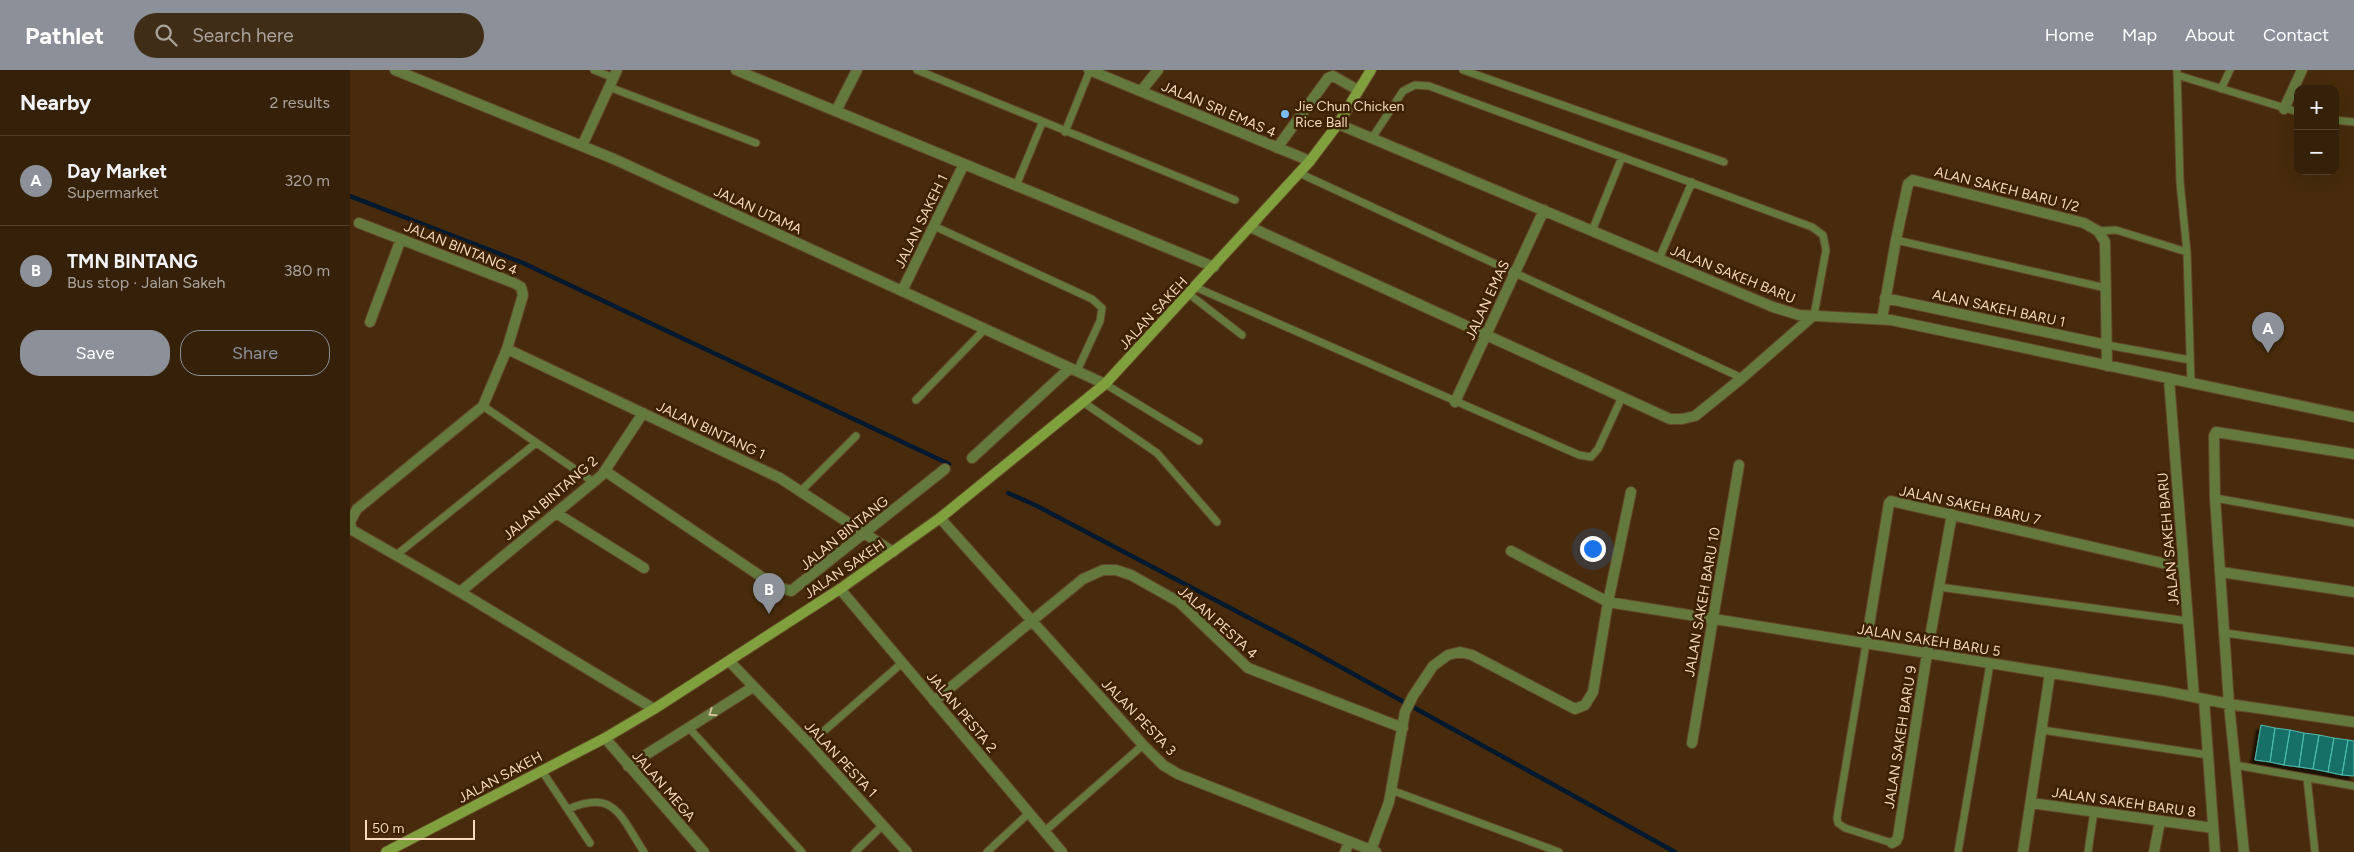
<!DOCTYPE html>
<meta charset="utf-8">
<style>
:root{--surface:#352009;--page:#402d17;--text:#f1f3f6;--muted:#aaa39c;--line:#4f3e2a;--accent:#8c9099}
body{margin:0;font-family:Figtree,sans-serif;background:var(--page);color:var(--text)}
.controls{position:absolute;right:15px;top:15px;display:grid;overflow:hidden;border-radius:10px;box-shadow:0 5px 20px #0002}
.controls button{width:45px;height:45px;display:grid;place-items:center;padding:0;border:0;border-bottom:1px solid var(--line);background:var(--surface);color:var(--text);font:25px sans-serif}
.scale{position:absolute;left:15px;bottom:12px;width:110px;box-sizing:border-box;padding-left:5px;border:2px solid #f7d9bd;border-top:0;font-size:14px;line-height:18px;white-space:nowrap;color:#f7d9bd;-webkit-text-stroke:4px #3c2102;paint-order:stroke}
.you{position:absolute;left:1242px;top:478px;width:18px;height:18px;margin:-12px;border:4px solid #fff;border-radius:50%;background:#1a73e8;box-shadow:0 0 0 8px #1a73e833}
.badge{display:grid;place-items:center;width:32px;height:32px;border-radius:50%;background:var(--accent);color:#fff;font-size:16px;font-weight:700}
.pin{position:absolute;translate:-50% -41px;filter:drop-shadow(0 1px 2px #0008)}
.pin::after{content:'';position:absolute;top:26px;width:18px;height:15px;background:inherit;clip-path:polygon(0 0,100% 0,50% 100%)}
.list{margin:0;padding:0;list-style:none}
h2{display:flex;justify-content:space-between;align-items:center;height:65px;margin:0;padding:0 20px;font-size:21px}
h2 small{font-size:16px;font-weight:400;color:var(--muted)}
.list li{display:grid;grid-template-columns:32px 1fr auto;gap:15px;align-items:center;box-sizing:border-box;height:90px;padding:0 20px;border-top:1px solid var(--line)}
.list b{display:block;font-size:19px;white-space:nowrap}
.list p{margin:0;font-size:16px;white-space:nowrap;color:var(--muted)}
.list em{font-size:16px;font-style:normal;color:var(--muted)}
.actions{display:flex;gap:10px;padding:15px 20px}
.actions a{flex:1;padding:11px 0;border:1px solid var(--accent);border-radius:20px;text-align:center;font-size:18px;color:var(--accent)}
.actions .main{background:var(--accent);color:#fff}
.icon{flex:none;width:28px;height:28px;fill:none;stroke:currentColor;stroke-width:2;stroke-linecap:round;stroke-linejoin:round}
.map{position:relative;flex:none;width:2004px;height:782px;overflow:hidden}
header{display:flex;align-items:center;gap:30px;box-sizing:border-box;height:70px;padding:0 25px;background:var(--accent);color:#fff}
header strong{font-size:24px}
nav{display:flex;gap:28px;margin-inline-start:auto;font-size:18px}
.search{width:350px;height:45px;background:var(--page);display:flex;align-items:center;gap:12px;box-sizing:border-box;padding:0 18px;border-radius:28px;color:var(--muted);font-size:19px}
main{display:flex}
aside{flex:1;background:var(--surface)}
.map>svg:first-child{display:block}
</style>
<header>
<strong>Pathlet</strong>
<div class="search"><svg class="icon" aria-label="search" viewBox="0 0 24 24"><circle cx="10" cy="10" r="6"/><path d="M15 15l6 6"/></svg>Search here</div>
<nav><a>Home</a><a>Map</a><a>About</a><a>Contact</a></nav>
</header>
<main>
<aside>
<h2>Nearby<small>2 results</small></h2>
<ul class="list">
<li><span class="badge">A</span><div><b>Day Market</b><p>Supermarket</p></div><em>320 m</em></li>
<li><span class="badge">B</span><div><b>TMN BINTANG</b><p>Bus stop · Jalan Sakeh</p></div><em>380 m</em></li>
</ul>
<div class="actions"><a class="main">Save</a><a>Share</a></div>
</aside>
<div class="map">
<svg width="2004" height="782" viewBox="0 0 2004 782">
<defs>
<filter id="shadow"><feDropShadow dx="-4.5" dy="4.5" stdDeviation="1" flood-color="#0009"/></filter>
</defs>
<rect width="100%" height="100%" fill="#472b0c"/>
<g fill="none" stroke-linecap="round" stroke-linejoin="round">
<!-- stream -->
<path stroke="#00192e" stroke-width="4.5" d="M0 126 173 193 599 394
M658 423 687 436 960 580 1325 782"/>
</g>
<!-- building -->
<path fill="#156f67" stroke="#4fbbaf" filter="url(#shadow)" d="M1911 655 1925 658 1920 692 1905 690Z
M1925 658 1940 660 1934 695 1920 692Z
M1940 660 1954 663 1949 697 1934 695Z
M1954 663 1969 665 1963 699 1949 697Z
M1969 665 1984 668 1978 702 1963 699Z
M1984 668 1998 670 1992 705 1978 702Z
M1998 670 2004 671V706L1992 705Z"/>
<g fill="none" stroke-linecap="round" stroke-linejoin="round">
<defs>
<path id="lane" d="M244 0 264 8
M567 0 885 130
M1113 0 1374 92
M1827 0 1830 112 1837 182 1841 314
M1827 5 1948 42
M259 17 406 73
M1871 19 1880 0
M1985 50 2004 52
M715 62 740 0
M1022 68 1053 21 1065 15 1079 16 1462 157 1473 165 1476 180 1464 245
M949 103 1392 308
M666 116 692 53
M584 156 742 229 752 238 750 251 727 301
M1242 161 1272 87
M1748 161 1766 160 1837 182
M1546 170 1756 218
M1309 189 1342 112
M845 217 1229 385 1241 387 1248 379 1272 327
M839 224 892 265
M1757 275 1840 290
M755 314 849 371
M566 330 635 259
M733 332 807 383 867 452
M133 336 242 411
M451 421 506 366
M1865 428 2004 453
M45 486 186 373
M1589 517 1838 551
M1875 563 2004 581
M1516 574 1487 748 1488 753 1495 758 1542 773
M339 658 452 782
M1692 660 1858 685
M459 674 552 593
M1885 695 2004 716
M192 701 240 773
M1957 708 1965 782
M1041 720 1209 782
M219 739C265 718 272 749 294 782
M695 761 793 675
M505 782 533 755
M637 782 679 743
M1608 782 1640 594
M1738 782 1744 741"/>
<path id="street" d="M45 0 264 89 755 314
M386 0 864 197
M739 0 960 91
M791 21 808 0
M1934 39 1952 0
M486 41 507 0
M988 54 1423 237 1449 245 1541 250 2004 347
M232 76 267 0
M927 78 978 8 983 6 1008 20
M900 157 1320 349H1332L1345 346 1392 308 1464 245
M552 221 614 94
M1535 228 1757 275
M1532 249 1546 170 1558 114 1563 110 1734 153 1748 161 1755 172 1757 296
M20 252 51 169
M157 279 430 408 543 482
M1819 309 1844 627
M1105 332 1194 140
M622 388 720 298
M255 401 425 516 441 521 595 399
M206 443 294 498
M590 448 793 675 813 695 828 704 1026 782
M0 452 7 439 133 336 157 279 173 225 171 217 164 213 9 153
M0 453 2 460 110 522 304 639
M1161 481 1258 532 1814 621 1879 634 2004 652
M1871 502 2004 522
M490 519 712 782
M110 522 252 405 293 343
M1516 574 1539 433 1541 431 1834 498
M380 592 459 674 557 782
M1854 629 1865 782
M584 631 733 509 753 500H766L781 505 829 532 898 598 1053 658
M255 668 354 782
M1342 673 1389 395
M278 696 403 617
M1681 733 1863 758
M1542 773 1546 771 1548 767 1577 584 1602 444
M1021 780 1039 732 1055 642 1063 626 1083 596 1098 585 1110 582 1122 585 1225 639 1235 635 1243 622 1258 532 1281 422
M995 782 999 772
M1673 782 1700 603
M1804 782 1810 751
M1894 782 1879 634 1865 428 1864 366 1866 362 2004 384"/>
<path id="secondary" d="M36 782 255 668 304 639 490 519 590 448 755 314 960 91 988 54 1021 0"/>
</defs>
<!-- lane casing -->
<use href="#lane" stroke="#634728" stroke-width="9"/>
<!-- street casing -->
<use href="#street" stroke="#634728" stroke-width="12"/>
<!-- secondary casing -->
<use href="#secondary" stroke="#634728" stroke-width="12"/>
<!-- lane -->
<use href="#lane" stroke="#64793e" stroke-width="7"/>
<!-- street -->
<use href="#street" stroke="#64793e" stroke-width="10"/>
<!-- secondary -->
<use href="#secondary" stroke="#7fa03d" stroke-width="10"/>
</g>
<!-- one-way arrows -->
<defs><path id="oneway-chevron" d="M-2-3.5L2.5 0L-2 3.5" fill="none" stroke-width="1.6" stroke-linecap="round" stroke-linejoin="round" transform="scale(1.25)"/></defs>
<use stroke="#d2c19d" href="#oneway-chevron" transform="translate(362 643) rotate(147)"/>
<!-- markers -->
<circle fill="#7abef8" stroke="#3c2102" stroke-width="2" cx="935" cy="44" r="5"/>
<g text-anchor="middle" stroke-width="5" stroke-linejoin="round" paint-order="stroke">
<!-- poi labels -->
<g font-size="14" fill="#f7d9bd" stroke="#3c2102" text-anchor="start">
<text x="945" y="41">Jie Chun Chicken<tspan x="945" dy="16">Rice Ball</tspan></text>
</g>
<!-- street labels -->
<g font-size="14" fill="#f7d9bd" stroke="#3c2102">
<text transform="translate(869 39) rotate(23)" y="5">JALAN SRI EMAS 4</text>
<text transform="translate(1657 119) rotate(14)" y="5">ALAN SAKEH BARU 1/2</text>
<text transform="translate(408 140) rotate(25)" y="5">JALAN UTAMA</text>
<text transform="translate(571 151) rotate(-64)" y="5">JALAN SAKEH 1</text>
<text transform="translate(111 178) rotate(22)" y="5">JALAN BINTANG 4</text>
<text transform="translate(1383 204) rotate(22)" y="5">JALAN SAKEH BARU</text>
<text transform="translate(1137 230) rotate(-65)" y="5">JALAN EMAS</text>
<text transform="translate(1649 238) rotate(12)" y="5">ALAN SAKEH BARU 1</text>
<text transform="translate(803 243) rotate(-47)" y="5">JALAN SAKEH</text>
<text transform="translate(361 360) rotate(25)" y="5">JALAN BINTANG 1</text>
<text transform="translate(200 428) rotate(-41)" y="5">JALAN BINTANG 2</text>
<text transform="translate(1620 435) rotate(12)" y="5">JALAN SAKEH BARU 7</text>
<text transform="translate(494 463) rotate(-39)" y="5">JALAN BINTANG</text>
<text transform="translate(1818 469) rotate(-95)" y="5">JALAN SAKEH BARU</text>
<text transform="translate(494 499) rotate(-34)" y="5">JALAN SAKEH</text>
<text transform="translate(1352 532) rotate(-80)" y="5">JALAN SAKEH BARU 10</text>
<text transform="translate(868 552) rotate(42)" y="5">JALAN PESTA 4</text>
<text transform="translate(1579 570) rotate(9)" y="5">JALAN SAKEH BARU 5</text>
<text transform="translate(612 642) rotate(50)" y="5">JALAN PESTA 2</text>
<text transform="translate(789 647) rotate(46)" y="5">JALAN PESTA 3</text>
<text transform="translate(1550 667) rotate(-81)" y="5">JALAN SAKEH BARU 9</text>
<text transform="translate(491 689) rotate(47)" y="5">JALAN PESTA 1</text>
<text transform="translate(150 707) rotate(-28)" y="5">JALAN SAKEH</text>
<text transform="translate(314 716) rotate(49)" y="5">JALAN MEGA</text>
<text transform="translate(1774 732) rotate(8)" y="5">JALAN SAKEH BARU 8</text>
</g>
</g>
</svg>
<div class="controls">
<button>+</button>
<button>−</button>
</div>
<div class="scale">50 m</div>
<div class="you"></div>
<div class="pin badge" style="left:1918px;top:283px">A</div>
<div class="pin badge" style="left:419px;top:544px">B</div>
</div>
</main>
